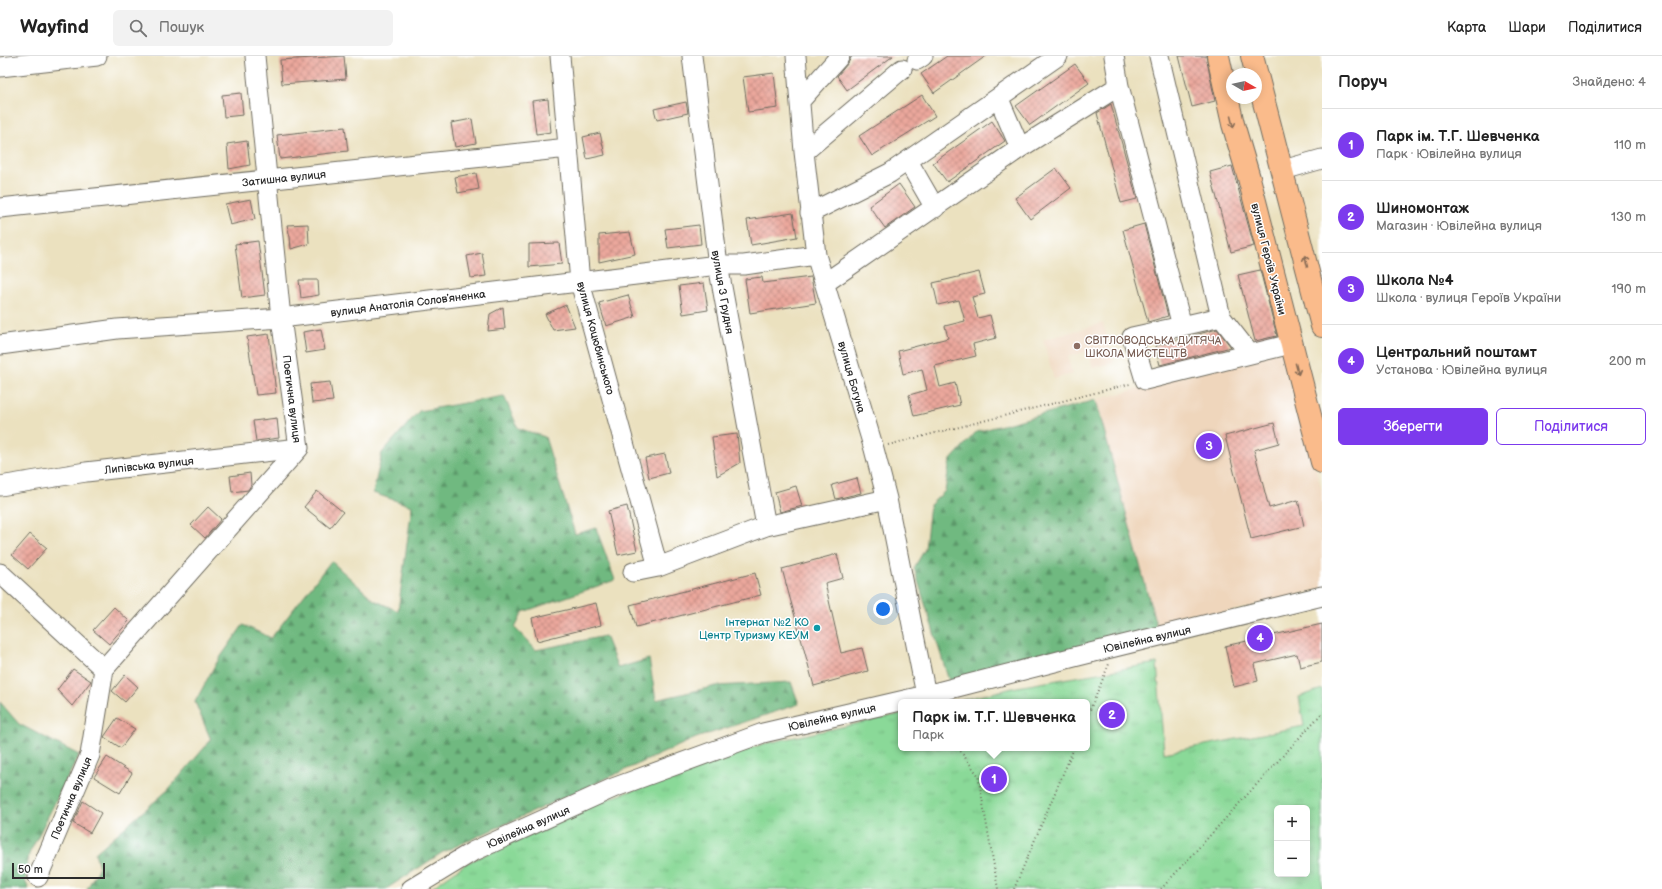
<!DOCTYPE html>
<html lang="uk">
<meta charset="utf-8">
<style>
:root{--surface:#fff;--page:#f2f2f2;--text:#222;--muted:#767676;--line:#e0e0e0;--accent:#7c3aed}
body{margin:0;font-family:"Balsamiq Sans",sans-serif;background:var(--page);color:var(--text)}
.controls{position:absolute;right:12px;bottom:12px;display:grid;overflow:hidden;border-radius:6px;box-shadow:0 2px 10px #0003}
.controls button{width:36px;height:36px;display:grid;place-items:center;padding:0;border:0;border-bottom:1px solid var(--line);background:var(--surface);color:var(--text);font:20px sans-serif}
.compass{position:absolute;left:1226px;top:12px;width:36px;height:36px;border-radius:50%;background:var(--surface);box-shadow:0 2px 10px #0003;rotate:99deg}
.scale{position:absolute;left:12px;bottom:10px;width:93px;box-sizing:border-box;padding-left:4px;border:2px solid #2b2b2b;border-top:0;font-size:11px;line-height:14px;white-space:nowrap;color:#2b2b2b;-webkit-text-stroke:3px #fff;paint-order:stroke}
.you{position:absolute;left:883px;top:553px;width:14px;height:14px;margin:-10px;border:3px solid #fff;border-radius:50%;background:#1a73e8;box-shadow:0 0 0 6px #1a73e833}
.badge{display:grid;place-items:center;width:26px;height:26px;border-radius:50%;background:var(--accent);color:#fff;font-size:13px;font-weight:700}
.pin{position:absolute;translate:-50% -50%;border:2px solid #fff;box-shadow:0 1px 4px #0006}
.popup{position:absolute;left:898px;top:643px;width:192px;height:52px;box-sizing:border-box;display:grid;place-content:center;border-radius:6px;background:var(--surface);filter:drop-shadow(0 1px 3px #0005);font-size:13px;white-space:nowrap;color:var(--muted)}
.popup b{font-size:15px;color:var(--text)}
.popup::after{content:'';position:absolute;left:50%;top:100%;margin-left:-8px;border:8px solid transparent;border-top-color:var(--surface)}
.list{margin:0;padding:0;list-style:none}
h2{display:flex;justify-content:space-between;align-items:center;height:52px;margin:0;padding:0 16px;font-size:17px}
h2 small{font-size:13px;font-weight:400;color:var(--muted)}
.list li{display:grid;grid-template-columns:26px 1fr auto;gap:12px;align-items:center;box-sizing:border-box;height:72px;padding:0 16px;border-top:1px solid var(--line)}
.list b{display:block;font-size:15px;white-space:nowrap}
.list p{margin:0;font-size:13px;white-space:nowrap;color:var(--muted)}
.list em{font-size:13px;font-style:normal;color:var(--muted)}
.actions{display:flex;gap:8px;padding:12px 16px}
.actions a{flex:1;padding:9px 0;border:1px solid var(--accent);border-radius:6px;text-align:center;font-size:14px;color:var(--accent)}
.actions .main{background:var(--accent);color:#fff}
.icon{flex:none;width:22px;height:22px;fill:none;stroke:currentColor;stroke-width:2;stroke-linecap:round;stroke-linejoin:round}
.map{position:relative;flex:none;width:1322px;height:833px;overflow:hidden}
header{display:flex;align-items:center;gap:24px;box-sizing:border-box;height:56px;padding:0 20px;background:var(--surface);border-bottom:1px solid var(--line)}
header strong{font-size:19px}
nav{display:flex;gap:22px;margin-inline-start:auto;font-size:14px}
.search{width:280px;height:36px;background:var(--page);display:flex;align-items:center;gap:10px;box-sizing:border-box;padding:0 14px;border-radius:6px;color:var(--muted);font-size:15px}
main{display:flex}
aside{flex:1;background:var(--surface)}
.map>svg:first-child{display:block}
</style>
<header>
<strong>Wayfind</strong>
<div class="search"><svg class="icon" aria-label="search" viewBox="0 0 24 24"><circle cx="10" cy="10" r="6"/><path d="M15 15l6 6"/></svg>Пошук</div>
<nav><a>Карта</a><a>Шари</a><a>Поділитися</a></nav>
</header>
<main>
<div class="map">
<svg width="1322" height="833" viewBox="0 0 1322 833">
<defs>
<pattern id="forest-firs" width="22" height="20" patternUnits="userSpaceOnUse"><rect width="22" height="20" fill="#6fb980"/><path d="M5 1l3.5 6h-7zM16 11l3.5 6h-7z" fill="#5b9769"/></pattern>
<pattern id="park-tufts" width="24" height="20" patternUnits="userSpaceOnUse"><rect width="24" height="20" fill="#8ad998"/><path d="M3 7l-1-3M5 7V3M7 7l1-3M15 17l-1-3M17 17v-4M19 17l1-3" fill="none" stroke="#77ba83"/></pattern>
<pattern id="building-cross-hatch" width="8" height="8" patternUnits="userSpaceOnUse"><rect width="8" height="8" fill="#eba79c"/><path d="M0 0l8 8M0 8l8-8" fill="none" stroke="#bf887f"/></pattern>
</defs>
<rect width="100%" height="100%" fill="#fff"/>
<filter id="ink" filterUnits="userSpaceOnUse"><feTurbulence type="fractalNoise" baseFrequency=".025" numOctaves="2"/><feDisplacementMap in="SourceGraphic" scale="8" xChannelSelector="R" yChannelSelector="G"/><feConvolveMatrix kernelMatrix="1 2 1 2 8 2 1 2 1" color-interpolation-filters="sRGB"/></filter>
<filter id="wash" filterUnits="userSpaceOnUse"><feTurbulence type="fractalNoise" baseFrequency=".012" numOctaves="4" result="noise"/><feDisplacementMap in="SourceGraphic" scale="16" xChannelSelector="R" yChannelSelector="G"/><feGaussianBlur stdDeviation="0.9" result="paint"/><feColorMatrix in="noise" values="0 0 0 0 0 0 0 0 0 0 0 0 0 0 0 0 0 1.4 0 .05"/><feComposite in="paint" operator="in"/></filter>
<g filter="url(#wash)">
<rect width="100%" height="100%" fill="#ebe1bf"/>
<!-- built -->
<path fill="#efd6bc" d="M1103 267 1114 306 1093 312 1088 295 1068 301 1072 318 1054 323 1043 284Z
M1285 293 1322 436V533L1157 573 1096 344Z"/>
<!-- forest -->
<path fill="url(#forest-firs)" stroke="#4d7256" d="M504 340 518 372 545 381 575 478 596 472 615 524 523 556 515 572 536 594 605 580 618 612 649 603 656 644 716 630 791 626 799 648 696 682 443 796 386 833H87L99 811 95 797 168 734 211 684 195 646 215 609 243 569 271 582 331 505 374 544 398 555 412 450 373 437 382 397 419 355Z
M1096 344 1157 573 949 625 914 512 925 493 930 449 945 435 950 405 976 376Z
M0 646 19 668 79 699 29 798 25 825 29 833H0Z"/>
<!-- park -->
<path fill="url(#park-tufts)" stroke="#5a8262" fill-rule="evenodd" d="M1157 607 1164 697 1304 670 1299 641 1322 633V833H430L467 807 594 748 763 688 901 658V692H1087V646H954L1017 631ZM1277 752H1307V818H1277Z"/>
<g id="blocks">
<!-- building -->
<path fill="url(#building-cross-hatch)" d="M344 0 346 23 282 28 280 4Z
M852 0H893L847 34 837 20 848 7Z
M947 0H986L934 37 921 18Z
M1179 0H1206L1215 45 1192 51Z
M1075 8 1089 27 1030 69 1016 50Z
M774 17 778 52 748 56 743 21Z
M241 37 243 59 224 61 222 39Z
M922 39 935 60 872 100 859 80Z
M548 43 551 76 536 78 532 45Z
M686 46 688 57 657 64 654 53Z
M1111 48 1137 143 1121 147 1097 57Z
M472 63 476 87 455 91 451 67Z
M992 65 1005 85 947 126 933 107Z
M345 71 348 95 280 103 277 79Z
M600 77 605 99 587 103 583 81Z
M247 85 250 109 229 113 227 88Z
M1232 110 1254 190 1231 196 1210 116Z
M1056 112 1071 132 1030 163 1015 142Z
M476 117 479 133 458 137 455 121Z
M899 128 915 151 885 172 869 150Z
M251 143 255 163 230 169 225 148Z
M793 157 797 181 751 189 747 164Z
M308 168 309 188 291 193 290 181 287 169Z
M1144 168 1168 260 1148 266 1123 174Z
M699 169 701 188 668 192 665 173Z
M630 176 635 198 599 206V179Z
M258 185 265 239 242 242 235 188Z
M559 187 562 208 529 211V188Z
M482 197 486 220 471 222 467 200Z
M1260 214 1277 280 1255 285 1238 219Z
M979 216 985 238 972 241 978 262 990 259 996 282 973 288 976 300 935 310 940 331 955 327 960 349 914 360 909 339 927 334 922 313 903 318 898 295 948 282 945 270 965 265 959 244 938 249 933 227Z
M762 221 763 227 811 221 816 247 750 257 745 223Z
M299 224H318L319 239 301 242Z
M704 227 708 254 683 258 679 230Z
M628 239 635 261 606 270 599 247Z
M566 249 575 271 553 274 545 258Z
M503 251 505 273 488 275 490 258Z
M321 273 325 294 306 297 303 276Z
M1217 273 1231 291 1160 309 1155 290Z
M269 278 276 337 256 339 247 281Z
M330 326 333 345 312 347 310 328Z
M277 362 279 382 256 385 253 365Z
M1274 367 1279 387 1254 394 1269 452 1298 444 1304 470 1251 483 1225 380Z
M737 378 740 407 717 420 712 381Z
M665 398 669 417 649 422 645 402Z
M250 417 251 429 248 434 232 436 230 420Z
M857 422 861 437 836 443 832 429Z
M796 430 802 450 780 456 775 436Z
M317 435 343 456 330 472 304 451Z
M627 450 637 495 618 499 608 455Z
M208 451 221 463 205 482 191 469Z
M30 478 47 492 28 513 12 499Z
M837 498 843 522 825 527 841 597 862 592 868 615 814 630 782 513Z
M755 517 761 539 636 571 630 549Z
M596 547 601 569 537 585 532 562Z
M114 551 129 565 109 588 93 574Z
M1322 568V606L1300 611 1297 598 1254 608 1258 625 1234 631 1225 590Z
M73 613 91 625 72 650 57 634Z
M125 619 138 631 125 646 112 635Z
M117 662 135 673 121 692 104 681Z
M107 701 132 717 120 737 94 721Z
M83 745 101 757 90 777 73 767Z"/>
</g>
</g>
<g filter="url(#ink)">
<use href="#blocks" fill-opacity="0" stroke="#6e6b5f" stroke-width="1"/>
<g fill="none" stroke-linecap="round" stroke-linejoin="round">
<defs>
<path id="minor" d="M560 0 580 226 658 511
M692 0 718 209 766 470
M796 0 804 96 816 199 874 393 887 443 926 639
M1114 0 1119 30 1182 270 1221 261 1159 0
M917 4 923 0
M0 11 97 0
M999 43 1020 92
M800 45 840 0
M804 96 902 13
M908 105 935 152
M1283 114 1322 103
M0 152 568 92
M810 157 890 117 1058 0
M825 227 1020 92 1119 30
M1221 261 1250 298
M1182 270 1132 281 1145 324 1291 288
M0 289 117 273 281 262 718 209H744L816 199
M0 430 86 416 299 392
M633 516 658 511 766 470 887 443
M0 517 104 613
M38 821 90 699 104 613 299 392 281 262 255 0
M411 833 472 796 613 732 763 677 926 639 1078 600 1322 540"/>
<path id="major" d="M1218 0 1233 68 1249 122 1322 406
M1252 0 1322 270"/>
</defs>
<!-- minor casing -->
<use href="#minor" stroke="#6e6b5f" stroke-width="21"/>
<!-- major casing -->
<use href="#major" stroke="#6e6b5f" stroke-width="24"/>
<!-- path -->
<path stroke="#6e6b5f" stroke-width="2" stroke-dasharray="1 3" stroke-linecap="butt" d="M888 389 1130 328
M1087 661 1109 608
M958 692 978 719 998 833
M1014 833 1074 692
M1161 833 1322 657"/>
<!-- minor -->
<use href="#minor" stroke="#fff" stroke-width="19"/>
<!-- major -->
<use href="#major" stroke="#fabb8b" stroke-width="22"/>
</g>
<!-- one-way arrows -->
<defs><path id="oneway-shaft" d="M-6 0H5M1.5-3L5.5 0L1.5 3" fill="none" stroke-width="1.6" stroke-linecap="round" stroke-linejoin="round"/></defs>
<g stroke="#886c56">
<use href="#oneway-shaft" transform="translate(1232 66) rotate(76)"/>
<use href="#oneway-shaft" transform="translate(1306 205) rotate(-104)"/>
<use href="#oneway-shaft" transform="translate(1297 313) rotate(75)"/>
</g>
</g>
<!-- markers -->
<circle fill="#8d6e63" stroke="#fff" stroke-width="1.5" cx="1077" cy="290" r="4"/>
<circle fill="#0f9aa8" stroke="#fff" stroke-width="1.5" cx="817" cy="572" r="4"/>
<g text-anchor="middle" stroke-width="3" stroke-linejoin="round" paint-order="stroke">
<!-- street labels -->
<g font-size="11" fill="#2b2b2b" stroke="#fff">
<text transform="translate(284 122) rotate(-6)" y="4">Затишна вулиця</text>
<text transform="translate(1269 203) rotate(76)" y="4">вулиця Героїв України</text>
<text transform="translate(723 236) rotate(80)" y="4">вулиця 3 Грудня</text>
<text transform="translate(408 247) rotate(-7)" y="4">вулиця Анатолія Соловʼяненка</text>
<text transform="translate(596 282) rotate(75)" y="4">вулиця Коцюбинського</text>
<text transform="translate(852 321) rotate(74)" y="4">вулиця Богуна</text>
<text transform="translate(292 343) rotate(83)" y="4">Поетична вулиця</text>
<text transform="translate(149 409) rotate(-6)" y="4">Липівська вулиця</text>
<text transform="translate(1147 583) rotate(-13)" y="4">Ювілейна вулиця</text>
<text transform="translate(832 661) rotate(-13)" y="4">Ювілейна вулиця</text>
<text transform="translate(71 742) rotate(-67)" y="4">Поетична вулиця</text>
<text transform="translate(528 771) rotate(-24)" y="4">Ювілейна вулиця</text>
</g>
<!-- education labels -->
<g font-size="11" fill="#785e54" stroke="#fff" text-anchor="start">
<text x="1085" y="288">СВІТЛОВОДСЬКА ДИТЯЧА<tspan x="1085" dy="13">ШКОЛА МИСТЕЦТВ</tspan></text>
</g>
<!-- culture labels -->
<g font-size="11" fill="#0d838f" stroke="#fff" text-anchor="end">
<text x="809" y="570">Інтернат №2 КО<tspan x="809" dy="13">Центр Туризму КЕУМ</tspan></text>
</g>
</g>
</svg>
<div class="controls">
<button>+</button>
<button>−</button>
</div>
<svg class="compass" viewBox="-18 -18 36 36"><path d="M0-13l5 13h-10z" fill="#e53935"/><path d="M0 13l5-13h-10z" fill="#767676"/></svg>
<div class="scale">50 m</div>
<div class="you"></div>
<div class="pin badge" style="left:994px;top:723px">1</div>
<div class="popup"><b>Парк ім. Т.Г. Шевченка</b>Парк</div>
<div class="pin badge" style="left:1112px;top:659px">2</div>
<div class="pin badge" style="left:1209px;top:390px">3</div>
<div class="pin badge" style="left:1260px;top:582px">4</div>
</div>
<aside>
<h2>Поруч<small>Знайдено: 4</small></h2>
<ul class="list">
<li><span class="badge">1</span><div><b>Парк ім. Т.Г. Шевченка</b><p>Парк · Ювілейна вулиця</p></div><em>110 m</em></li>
<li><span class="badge">2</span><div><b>Шиномонтаж</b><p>Магазин · Ювілейна вулиця</p></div><em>130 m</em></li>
<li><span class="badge">3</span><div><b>Школа №4</b><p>Школа · вулиця Героїв України</p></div><em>190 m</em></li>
<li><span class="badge">4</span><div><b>Центральний поштамт</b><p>Установа · Ювілейна вулиця</p></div><em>200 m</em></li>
</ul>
<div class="actions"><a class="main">Зберегти</a><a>Поділитися</a></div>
</aside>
</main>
